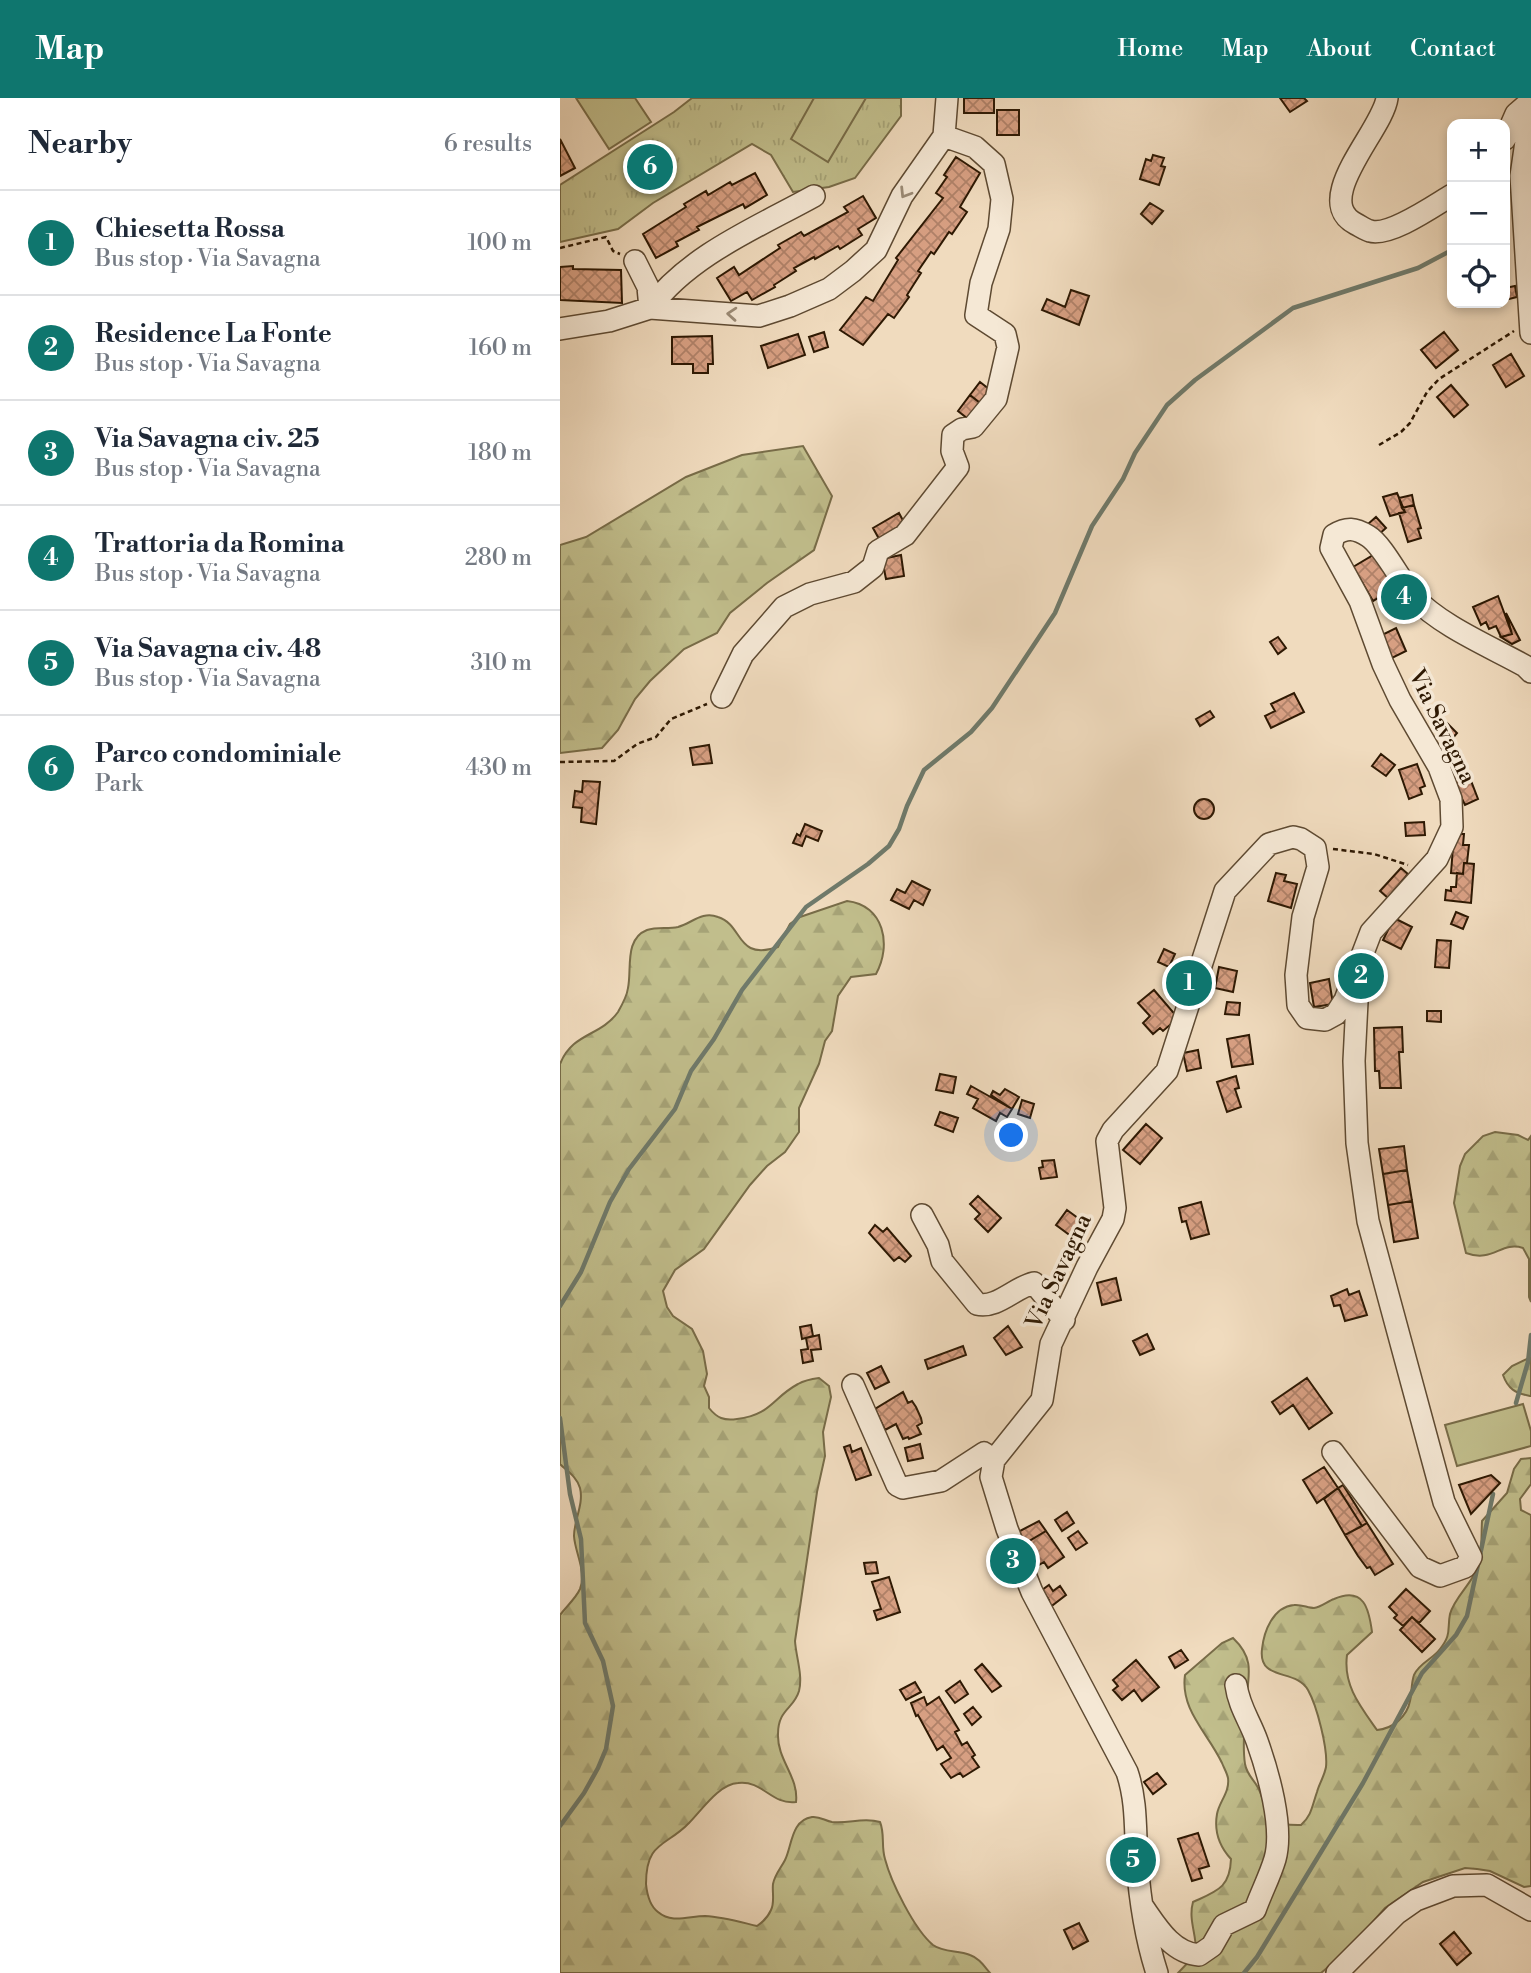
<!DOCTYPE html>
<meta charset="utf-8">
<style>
:root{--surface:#fff;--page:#f6f6f7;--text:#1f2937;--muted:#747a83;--line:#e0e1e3;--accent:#0f766e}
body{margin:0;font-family:"Libre Bodoni",serif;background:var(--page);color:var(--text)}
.controls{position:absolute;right:21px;top:21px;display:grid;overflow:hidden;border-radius:14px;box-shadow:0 4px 10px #0003}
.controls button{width:63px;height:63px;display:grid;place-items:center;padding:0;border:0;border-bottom:2px solid var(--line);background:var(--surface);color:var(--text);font:35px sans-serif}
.you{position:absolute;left:452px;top:1038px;width:24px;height:24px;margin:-18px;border:5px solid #fff;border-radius:50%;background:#1a73e8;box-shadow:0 0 0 10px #1a73e833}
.badge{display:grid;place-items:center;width:46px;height:46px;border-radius:50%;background:var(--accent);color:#fff;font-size:23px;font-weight:700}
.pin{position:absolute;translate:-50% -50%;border:4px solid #fff;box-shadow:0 2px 7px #0006}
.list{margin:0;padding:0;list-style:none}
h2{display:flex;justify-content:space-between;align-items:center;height:91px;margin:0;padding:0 28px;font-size:30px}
h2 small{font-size:23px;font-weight:400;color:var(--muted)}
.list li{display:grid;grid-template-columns:46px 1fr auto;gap:21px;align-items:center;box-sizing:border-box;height:105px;padding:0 28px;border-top:2px solid var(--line)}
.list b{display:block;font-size:26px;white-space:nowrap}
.list p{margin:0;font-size:23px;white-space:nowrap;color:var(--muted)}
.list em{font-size:23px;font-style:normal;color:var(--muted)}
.icon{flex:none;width:38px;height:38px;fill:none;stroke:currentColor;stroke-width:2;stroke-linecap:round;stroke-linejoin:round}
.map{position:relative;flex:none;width:971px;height:1875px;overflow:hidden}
header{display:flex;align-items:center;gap:42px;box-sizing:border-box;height:98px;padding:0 35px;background:var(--accent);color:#fff}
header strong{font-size:33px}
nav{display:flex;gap:38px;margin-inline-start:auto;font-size:24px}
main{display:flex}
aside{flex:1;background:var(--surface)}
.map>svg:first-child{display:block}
</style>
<header>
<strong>Map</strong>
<nav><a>Home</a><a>Map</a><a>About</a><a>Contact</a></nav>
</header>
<main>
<aside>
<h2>Nearby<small>6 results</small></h2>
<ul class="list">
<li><span class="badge">1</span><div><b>Chiesetta Rossa</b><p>Bus stop · Via Savagna</p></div><em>100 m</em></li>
<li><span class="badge">2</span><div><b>Residence La Fonte</b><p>Bus stop · Via Savagna</p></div><em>160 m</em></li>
<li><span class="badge">3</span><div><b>Via Savagna civ. 25</b><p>Bus stop · Via Savagna</p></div><em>180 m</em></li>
<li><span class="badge">4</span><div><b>Trattoria da Romina</b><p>Bus stop · Via Savagna</p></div><em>280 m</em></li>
<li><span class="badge">5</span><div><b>Via Savagna civ. 48</b><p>Bus stop · Via Savagna</p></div><em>310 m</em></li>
<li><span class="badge">6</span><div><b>Parco condominiale</b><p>Park</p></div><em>430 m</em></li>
</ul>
</aside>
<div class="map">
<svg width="971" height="1875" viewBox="0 0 971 1875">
<defs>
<pattern id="forest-firs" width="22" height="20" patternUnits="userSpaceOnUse" patternTransform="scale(1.75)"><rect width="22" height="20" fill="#c1be8c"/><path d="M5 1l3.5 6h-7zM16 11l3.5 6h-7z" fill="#a6a377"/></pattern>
<pattern id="park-tufts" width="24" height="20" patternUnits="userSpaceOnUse" patternTransform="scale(1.75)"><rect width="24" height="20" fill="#c1be8c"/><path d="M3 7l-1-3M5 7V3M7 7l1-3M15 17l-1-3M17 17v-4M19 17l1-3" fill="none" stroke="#a6a377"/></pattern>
<pattern id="building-cross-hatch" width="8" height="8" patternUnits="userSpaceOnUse" patternTransform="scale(1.75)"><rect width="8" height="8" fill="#d79f82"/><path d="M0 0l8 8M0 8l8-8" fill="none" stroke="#af8168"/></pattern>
</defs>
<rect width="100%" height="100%" fill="#f0dbbe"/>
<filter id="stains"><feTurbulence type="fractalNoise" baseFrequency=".00286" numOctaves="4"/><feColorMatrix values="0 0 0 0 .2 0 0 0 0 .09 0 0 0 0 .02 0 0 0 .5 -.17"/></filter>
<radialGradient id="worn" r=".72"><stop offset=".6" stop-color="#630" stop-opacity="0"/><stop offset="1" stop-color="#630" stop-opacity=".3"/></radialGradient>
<!-- forest -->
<path fill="url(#forest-firs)" stroke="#786c48" stroke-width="2" d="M243 348 272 398 254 452 207 485 170 515 157 535 124 551 90 583 75 601 58 632 42 650 0 655V447L26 439 126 379 182 357Z
M287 803C324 807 332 847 316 876L291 879 278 898 272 933 265 943 259 966 239 1010V1034L225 1054 207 1068 190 1087 144 1151 115 1172 103 1193 107 1209 113 1218 132 1231 143 1253 147 1276 144 1288 149 1299V1310C157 1320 164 1323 177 1321 211 1317 212 1300 238 1286 245 1282 251 1281 259 1280L269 1288 271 1299 263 1334 265 1358 257 1394 235 1543C236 1559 243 1577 239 1593 234 1611 218 1611 218 1636 217 1662 239 1679 236 1704 211 1707 203 1682 178 1685 159 1686 142 1712 129 1725 106 1749 86 1743 86 1786 87 1796 90 1808 98 1814 112 1826 129 1818 145 1818 163 1819 180 1824 197 1828 203 1824 208 1819 211 1812 215 1804 212 1794 213 1786 215 1776 221 1770 225 1762 232 1748 231 1722 252 1719 260 1718 265 1723 272 1724 289 1726 303 1719 320 1724 325 1736 321 1748 325 1761 331 1784 354 1831 373 1847 384 1855 398 1852 410 1857 419 1860 424 1868 430 1875H0V1517C6 1509 16 1500 20 1491 27 1474 15 1455 14 1438 14 1422 24 1406 20 1390 17 1379 7 1373 0 1366V966C13 934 40 939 58 914 62 907 67 898 68 890 72 871 64 841 87 832 97 829 108 831 118 829 132 825 142 813 158 819 184 827 175 863 218 849L230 826 240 819Z
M935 1034 958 1037 968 1042 971 1038V1204L969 1199V1161L963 1150C941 1143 933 1165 906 1155L894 1105 900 1068 905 1056 923 1038Z
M971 1259V1298H970C955 1295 948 1291 943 1277L952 1268Z
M971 1360V1386L960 1401 961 1412 971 1417V1788L964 1789 930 1773 917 1771 905 1770 863 1784 825 1810 786 1854 761 1875H618L636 1856C637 1837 628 1822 633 1804 657 1793 670 1790 671 1761 660 1749 654 1733 657 1716 659 1704 670 1694 668 1680 667 1675 664 1670 662 1665 648 1635 620 1612 625 1577L662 1545 673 1540C692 1558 690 1572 687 1595 685 1615 682 1647 685 1666 687 1678 696 1683 700 1694 709 1719 713 1728 741 1727 752 1717 752 1708 757 1694 759 1686 764 1679 766 1669 768 1651 757 1608 748 1592 736 1570 698 1584 702 1551 704 1533 713 1509 734 1507 741 1506 748 1510 754 1510 761 1509 768 1503 774 1501 804 1488 809 1511 812 1534L787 1557C783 1587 800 1608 817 1632 832 1631 847 1619 850 1603 852 1595 851 1585 854 1577 859 1565 873 1561 880 1551 892 1536 887 1531 890 1516 894 1501 908 1489 915 1475 923 1460 921 1440 922 1423L947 1395 954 1371 961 1361Z"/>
<!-- park -->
<path fill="url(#park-tufts)" stroke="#786c48" stroke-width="2" d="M132 0H341V18L295 80 269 89 233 94 211 57 192 46 93 105 58 131 0 144V87L114 14Z"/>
<!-- garden -->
<path fill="#c1be8c" stroke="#786c48" stroke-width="2" d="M16 0H75L91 24 49 51Z
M254 0H306L268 64 231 41Z
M963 1306 971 1333V1348L897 1368 885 1327Z"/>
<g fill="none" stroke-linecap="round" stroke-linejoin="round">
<!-- stream -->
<path stroke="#6f7a6b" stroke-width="4.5" d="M0 1208 21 1174 50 1104 69 1071 115 1011 131 973 154 941 182 892 246 809 308 766 329 748 339 731 347 708 364 672 411 634 432 610 495 515 532 428 563 381 575 355 607 307 635 282 733 210 858 170 892 152
M956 1305 968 1264 971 1237
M0 1320 10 1396 21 1441 25 1525 43 1563 53 1608 46 1651 38 1670 24 1695 0 1728
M684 1875 697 1859 803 1685 862 1575 896 1537 907 1518 933 1396"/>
</g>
<!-- building -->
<path fill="url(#building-cross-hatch)" stroke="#2e1903" stroke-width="2" d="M404 0H434V15H404Z
M720 0H744L747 3 730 14Z
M437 12H459V37H437Z
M0 41 15 70 0 78Z
M593 57 604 60 601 68 605 69 599 87 580 81 586 61 591 63Z
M396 59 420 75 400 109 407 114 392 136 389 134 374 156 371 154 358 173 361 175 347 197 349 199 334 220 328 216 303 247 280 232 306 199 313 203 338 162 336 160 383 100 376 95 387 79 384 77Z
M195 75 207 97 185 110 183 106 137 129 139 132 116 144 118 148 96 160 83 136 126 109 124 106 146 93 148 97 170 84 172 87Z
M303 98 316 120 298 131 302 137 280 151 278 148 255 161 254 159 234 170 236 173 214 187 215 189 192 202 187 194 171 203 157 180 174 169 179 177 220 150 218 147 241 134 244 138 288 114 284 109Z
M590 105 603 113 592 126 581 116Z
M13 168V171L61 172 62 205 0 202V169Z
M955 188 957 199 945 202V190Z
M511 192 529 198 519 227 482 212 487 201 505 209Z
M264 234 268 249 254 254 249 239Z
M884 234 898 252 876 270 861 252Z
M238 236 245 257 208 270 201 248Z
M152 238 153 266H148V275H133V266H112V239Z
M951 256 964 278 946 289 933 267Z
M420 284 434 295 424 308 410 297Z
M891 287 908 307 894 319 877 299Z
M410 297 424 308 412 324 398 313Z
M837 395 845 414 830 418 823 399Z
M852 397 854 407 842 410 839 400Z
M854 407 861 430 858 431 861 440 848 444 839 415 845 414 842 410Z
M339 415 348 432 323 448 313 430Z
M816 419 826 430 818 437 808 426Z
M815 456 834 490 813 503 793 469Z
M341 457 344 478 326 481 322 461Z
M938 498 952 536 941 539 936 528 929 531 926 524 921 527 913 509Z
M946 515 960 542 952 546 941 539 952 536Z
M836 530 846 553 832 560 822 537Z
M718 539 726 550 718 556 710 544Z
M734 595 744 614 711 630 705 618 715 613 711 606Z
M650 613 654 619 640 628 636 621Z
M882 620 897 635 892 641 887 637 885 639 874 628Z
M149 647 152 665 133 667 130 650Z
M821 656 835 667 826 678 812 668Z
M903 662 918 701 905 707 887 669Z
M857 666 865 688 860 690 862 696 849 701 839 672Z
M23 683 40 684 36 726 21 724 22 710 13 709 15 693 22 694Z
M634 711a10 10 0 1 1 20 0a10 10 0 1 1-20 0Z
M864 724 865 737 846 738 845 725Z
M245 726 262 733 258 743 246 738 242 748 233 745 237 736 240 738Z
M894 736H904L903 747H909L907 765H904L903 776 891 775Z
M904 765 914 766 911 805 885 802 886 792 891 793V789H896L897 775 903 776Z
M841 770 848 776 828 800 820 793Z
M716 775 726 777 724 783 737 786 731 810 708 803Z
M352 783 370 792 363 807 354 802 349 811 331 802 337 791 345 795Z
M896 814 908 819 903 831 891 826Z
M834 820 852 829 841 851 823 842Z
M877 842 891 843 889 870 875 869Z
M604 851 615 856 609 869 598 864Z
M659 869 677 873 673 894 655 890Z
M769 881 773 906 754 909 750 885Z
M594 892 618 920 603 933 600 930 593 936 583 925 590 918 578 905Z
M667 904 680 905 679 917 665 916Z
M867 913H881V924L867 923Z
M842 929 843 954H839L841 990H820L819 973H815L814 930Z
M689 937 693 966 672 969 667 941Z
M638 952 641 970 627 973 623 955Z
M380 976 396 979 393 995 376 992Z
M676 978 679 990 675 991 681 1009 667 1014 657 984Z
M411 988 452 1011 447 1019 440 1015 436 1023 413 1010 418 1001 407 996Z
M445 991 459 999 452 1011 431 997 433 993 440 997Z
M462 1002 474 1006 470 1020 458 1016Z
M380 1014 398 1020 393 1034 375 1027Z
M586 1026 602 1040 580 1066 563 1052Z
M844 1048 847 1072 823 1076 819 1051Z
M494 1062 497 1079 481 1081 479 1070 483 1069 482 1063Z
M847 1072 852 1103 828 1107 823 1076Z
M418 1098 441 1120 428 1134 415 1121 420 1116 410 1106Z
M852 1103 858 1140 834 1144 828 1107Z
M641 1104 649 1136 631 1141 626 1123 622 1124 619 1110Z
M507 1112 526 1126 515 1141 496 1127Z
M315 1127 323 1134 327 1130 351 1158 345 1164 339 1159 334 1163 309 1135Z
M556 1180 561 1202 542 1207 537 1185Z
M787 1191 789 1197 799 1193 807 1217 785 1223 780 1207 774 1208 771 1198Z
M251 1227 253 1238 242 1241 240 1229Z
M448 1228 462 1249 446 1257 434 1240Z
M587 1236 594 1251 580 1257 573 1243Z
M259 1237 261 1251 251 1252 253 1263 243 1265 241 1252 248 1251 246 1240Z
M403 1248 406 1257 368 1271 365 1262Z
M321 1268 329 1284 315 1291 307 1275Z
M747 1280 772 1315 749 1331 733 1307 720 1316 712 1304Z
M343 1294 348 1305 352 1303 356 1309 361 1320 362 1325 357 1328 361 1336 349 1341 348 1339 343 1341 336 1326 325 1332 315 1311Z
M360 1346 363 1360 348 1363 345 1350Z
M290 1347 292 1354 301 1350 311 1377 296 1382 284 1349Z
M764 1369 778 1390 757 1405 743 1382Z
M931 1377 940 1385 911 1416 899 1387Z
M783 1387 807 1425 802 1428 778 1390Z
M778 1390 802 1428 785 1437 764 1401Z
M507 1414 514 1425 502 1433 495 1422Z
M479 1423 486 1433 464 1446 458 1434Z
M807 1425 833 1466 815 1477 810 1469 807 1470 798 1458 785 1437Z
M486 1433 504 1459 488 1470 484 1464 479 1467 464 1446Z
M518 1433 527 1445 516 1452 508 1440Z
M316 1464 318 1475 306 1476 304 1465Z
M329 1479 340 1514 317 1522 314 1513 321 1511 312 1484Z
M489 1487 493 1493 500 1488 506 1497 489 1510 485 1505 489 1502 482 1492Z
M846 1491 870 1513 859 1525 852 1519 843 1528 834 1520 837 1517 829 1509Z
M852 1519 875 1541 862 1554 840 1532Z
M621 1552 628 1562 615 1570 609 1559Z
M576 1562 599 1589 582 1603 574 1592 562 1602 553 1592 558 1588 553 1582Z
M422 1566 441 1588 432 1594 415 1572Z
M400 1583 408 1596 395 1605 386 1593Z
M355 1584 361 1594 346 1602 340 1592Z
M364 1599 367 1607 379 1599 399 1632 395 1634 402 1647 407 1644 415 1657 412 1659 419 1669 403 1679 400 1675 391 1680 381 1666 391 1660 383 1648 377 1652 358 1617 356 1618 351 1605Z
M413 1609 421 1619 412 1627 404 1616Z
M597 1675 606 1686 593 1696 584 1684Z
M638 1735 649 1768 639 1771 642 1780 632 1783 618 1741Z
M519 1825 528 1843 513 1851 504 1832Z
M894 1834 911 1855 897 1867 880 1846Z"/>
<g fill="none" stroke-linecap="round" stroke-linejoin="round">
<defs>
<path id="minor" d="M827 0C823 32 750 102 796 126 800 128 806 132 810 133 830 139 875 107 892 97
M971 9 961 78 971 235
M945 41 956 16 971 3
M75 163 88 189 90 210
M90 210C129 157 198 129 254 98
M0 231 49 223 90 210 199 218 230 208 269 191 293 173 316 152 342 98 384 38 387 0
M162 599 183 556 224 509 250 496 294 484 313 469 318 453 345 437 398 369 392 353 393 337 402 331 413 329 436 301 448 249 445 236 416 217 421 185 439 131 442 101 434 66 415 49 384 38
M362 1117 378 1147 382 1163 417 1206C437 1211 455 1189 474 1185L504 1222
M293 1287 337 1387 343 1390 381 1383 424 1355 434 1362
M773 1354 860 1469 880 1478 905 1469 911 1459 884 1404 808 1123 797 1045 794 963 798 884
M583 1809C597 1829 612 1855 639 1857L652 1848 664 1827 695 1812C701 1795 710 1778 715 1761 724 1729 708 1674 697 1643 690 1623 679 1609 676 1587
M597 1875C585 1838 580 1803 577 1764 575 1733 577 1703 567 1674L472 1494 447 1431 431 1379 434 1362 482 1302 491 1246 527 1169 553 1121 555 1110 547 1043 553 1032 607 973 665 793 709 746 733 739 741 741 755 750 758 769 743 819 736 877 738 907 747 920 765 922 776 916 785 902 811 834 877 761 892 729 891 701 879 669 840 602 823 566 800 503 771 450 774 437C787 429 795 430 808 438 823 447 841 484 854 499 879 527 931 549 965 568L971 574
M777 1875 836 1816 856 1802 893 1788 927 1787 971 1812"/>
</defs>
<!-- minor casing -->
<use href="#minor" stroke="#5e4a32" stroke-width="24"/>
<!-- path -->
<path stroke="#2e1903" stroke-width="2.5" stroke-dasharray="5 3.5" stroke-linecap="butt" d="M0 150 46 139 53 153 60 156
M819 347 841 334 850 325 867 294 879 281 954 233
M0 664 54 663 77 646 96 639 111 621 147 606
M773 751 814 756 848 767"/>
<!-- minor -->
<use href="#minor" stroke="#f5e8d5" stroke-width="21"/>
</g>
<!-- one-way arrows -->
<defs><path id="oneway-chevron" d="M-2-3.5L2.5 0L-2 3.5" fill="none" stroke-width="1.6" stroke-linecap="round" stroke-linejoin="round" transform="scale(1.75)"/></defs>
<g stroke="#9b8b76">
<use href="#oneway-chevron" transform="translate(345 95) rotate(122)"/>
<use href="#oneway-chevron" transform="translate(172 216) rotate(-176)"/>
</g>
<g text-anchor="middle" stroke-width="7" stroke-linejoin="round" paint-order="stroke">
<!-- street labels -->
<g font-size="23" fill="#2e1903" stroke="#f5e8d5">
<text transform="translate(883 628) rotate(64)" y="8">Via Savagna</text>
<text transform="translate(498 1173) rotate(-65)" y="8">Via Savagna</text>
</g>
</g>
<rect width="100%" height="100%" filter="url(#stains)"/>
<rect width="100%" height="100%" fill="url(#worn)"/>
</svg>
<div class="controls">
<button>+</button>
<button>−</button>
<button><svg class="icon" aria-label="locate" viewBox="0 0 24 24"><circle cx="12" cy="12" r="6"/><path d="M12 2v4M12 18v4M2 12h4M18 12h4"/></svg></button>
</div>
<div class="you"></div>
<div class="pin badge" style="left:629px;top:885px">1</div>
<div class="pin badge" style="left:801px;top:878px">2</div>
<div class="pin badge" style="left:453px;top:1463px">3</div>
<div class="pin badge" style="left:844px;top:499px">4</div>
<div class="pin badge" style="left:573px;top:1762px">5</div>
<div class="pin badge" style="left:90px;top:69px">6</div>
</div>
</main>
